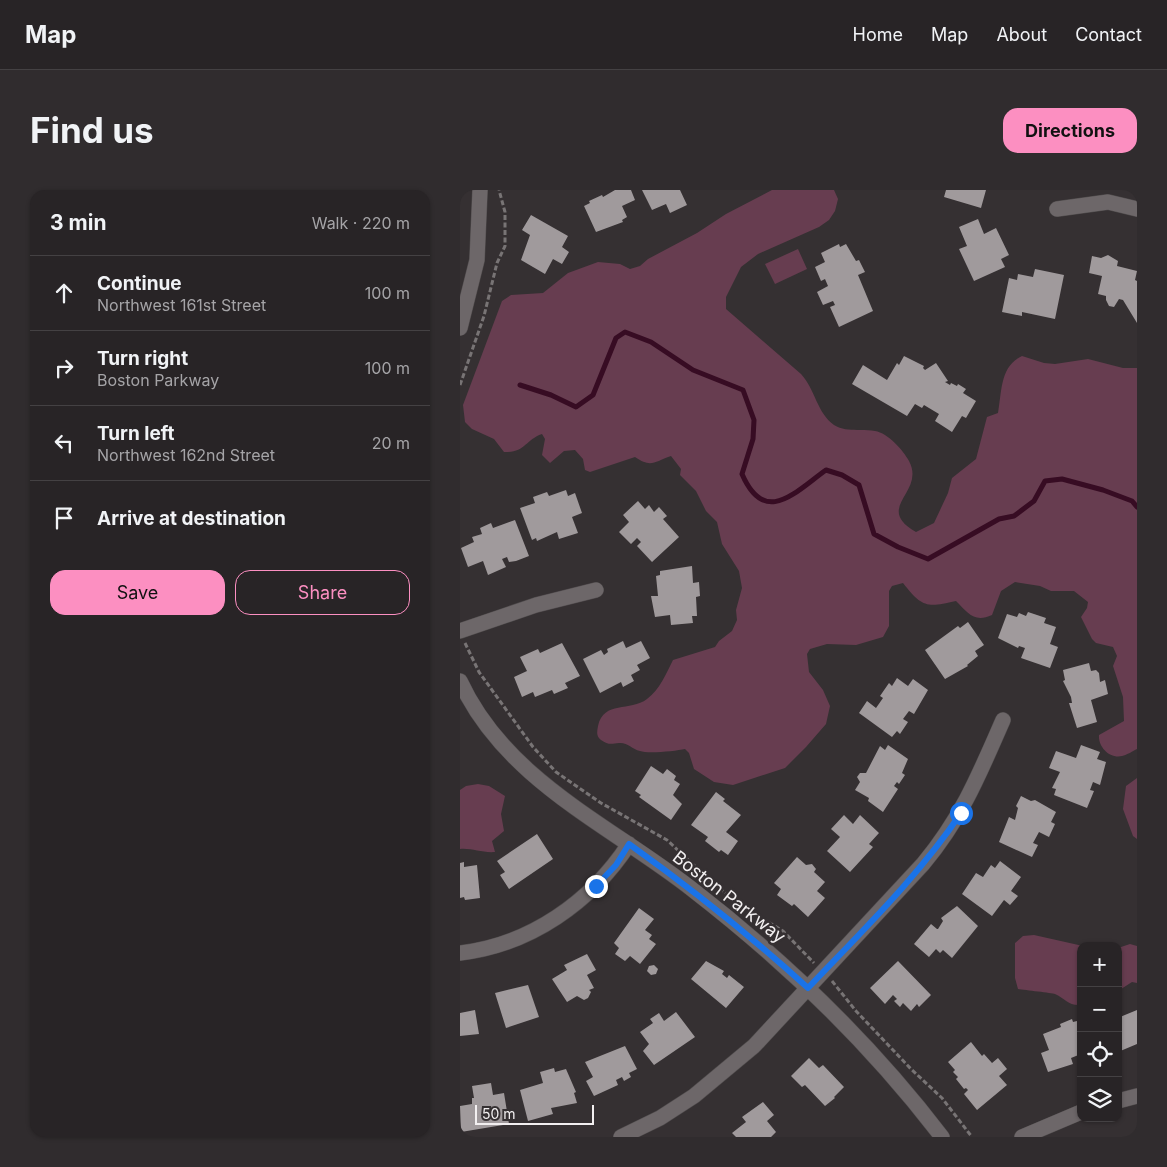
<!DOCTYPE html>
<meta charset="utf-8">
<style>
:root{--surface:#282426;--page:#302c2e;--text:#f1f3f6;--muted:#a5a4a7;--line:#444143;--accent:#fc8fc1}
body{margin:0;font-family:Inter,sans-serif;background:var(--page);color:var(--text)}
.controls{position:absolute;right:15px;bottom:15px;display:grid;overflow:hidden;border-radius:10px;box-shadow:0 1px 4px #0004}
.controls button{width:45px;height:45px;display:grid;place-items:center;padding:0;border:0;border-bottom:1px solid var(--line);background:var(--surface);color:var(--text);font:25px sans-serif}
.scale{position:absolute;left:15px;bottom:12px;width:119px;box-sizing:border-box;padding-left:5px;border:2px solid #f2eff0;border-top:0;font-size:14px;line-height:18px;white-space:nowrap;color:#f2eff0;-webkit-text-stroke:4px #353032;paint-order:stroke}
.stop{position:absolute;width:15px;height:15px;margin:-11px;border:4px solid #1a73e8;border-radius:50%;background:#fff}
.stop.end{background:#1a73e8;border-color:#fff;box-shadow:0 1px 5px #0008}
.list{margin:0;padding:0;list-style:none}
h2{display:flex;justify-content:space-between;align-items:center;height:65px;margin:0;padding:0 20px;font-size:21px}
h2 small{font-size:16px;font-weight:400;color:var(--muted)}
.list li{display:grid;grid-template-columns:32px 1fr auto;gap:15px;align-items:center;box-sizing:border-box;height:75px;padding:0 20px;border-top:1px solid var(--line)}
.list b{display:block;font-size:19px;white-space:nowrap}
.list p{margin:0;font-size:16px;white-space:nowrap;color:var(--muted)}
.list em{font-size:16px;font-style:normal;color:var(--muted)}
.actions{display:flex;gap:10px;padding:15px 20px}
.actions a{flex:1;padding:11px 0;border:1px solid var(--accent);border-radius:15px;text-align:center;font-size:18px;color:var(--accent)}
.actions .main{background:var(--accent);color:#111}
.icon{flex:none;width:28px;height:28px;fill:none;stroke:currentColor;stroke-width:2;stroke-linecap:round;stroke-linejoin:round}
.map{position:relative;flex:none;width:677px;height:947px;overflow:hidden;border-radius:15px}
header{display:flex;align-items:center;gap:30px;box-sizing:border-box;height:70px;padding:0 25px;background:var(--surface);border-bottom:1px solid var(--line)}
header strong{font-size:24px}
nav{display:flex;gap:28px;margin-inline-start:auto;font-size:18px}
.intro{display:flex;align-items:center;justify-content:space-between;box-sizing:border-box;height:120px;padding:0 30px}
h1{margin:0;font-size:35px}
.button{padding:12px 22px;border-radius:15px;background:var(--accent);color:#111;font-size:18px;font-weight:700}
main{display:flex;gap:30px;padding:0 30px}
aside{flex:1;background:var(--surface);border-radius:15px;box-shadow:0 1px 4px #0004}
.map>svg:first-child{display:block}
</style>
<header>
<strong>Map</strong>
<nav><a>Home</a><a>Map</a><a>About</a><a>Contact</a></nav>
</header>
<div class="intro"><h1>Find us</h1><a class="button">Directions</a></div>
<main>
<aside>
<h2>3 min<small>Walk · 220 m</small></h2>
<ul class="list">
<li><svg class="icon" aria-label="ahead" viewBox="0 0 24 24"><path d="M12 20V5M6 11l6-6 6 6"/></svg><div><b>Continue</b><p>Northwest 161st Street</p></div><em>100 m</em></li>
<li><svg class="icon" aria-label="right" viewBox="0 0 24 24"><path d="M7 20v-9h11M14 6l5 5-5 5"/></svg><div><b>Turn right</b><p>Boston Parkway</p></div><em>100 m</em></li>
<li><svg class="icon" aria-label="left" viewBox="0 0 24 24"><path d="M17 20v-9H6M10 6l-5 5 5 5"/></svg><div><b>Turn left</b><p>Northwest 162nd Street</p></div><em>20 m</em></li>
<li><svg class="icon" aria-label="arrive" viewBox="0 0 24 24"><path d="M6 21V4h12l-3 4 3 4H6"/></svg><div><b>Arrive at destination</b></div></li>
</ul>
<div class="actions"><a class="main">Save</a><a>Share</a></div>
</aside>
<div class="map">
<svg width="677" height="947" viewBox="0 0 677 947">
<rect width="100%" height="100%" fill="#353032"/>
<!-- green -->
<path fill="#673d50" d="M312 0H374L378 9 375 21 369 30 359 37 298 64 281 77 266 107V119L341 184C355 199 357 223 374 235 387 243 401 238 415 241 428 243 443 260 449 271 466 303 413 317 456 342L474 333 488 303 492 288 516 269 527 227 538 223C542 201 540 176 562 166L584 173 595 174 628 169 663 178H677V559C673 561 667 565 662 566 650 569 638 557 639 545L664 531 663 507 653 476 657 466 653 457 636 453 632 449 621 427 627 418 628 412 614 401H591L580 396 555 392 541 401 532 425C514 433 508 423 496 411 466 418 462 417 443 393L432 396 429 401V436L423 447 396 455 367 454 350 459 347 464 349 482 363 500 370 516 366 534 346 557 325 578 273 595 254 592 234 579 229 563 225 559C216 561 188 564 180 561 172 559 167 552 159 553 151 554 148 555 141 550 136 546 137 542 138 536 144 510 170 522 187 509 200 499 206 484 213 470L255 457 259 451 272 441 277 430 276 420 282 398 279 381 262 354 257 332 246 321 236 301 220 285 221 279 211 266C194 272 191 278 175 267L130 282 125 280 123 269 115 260 104 261 90 273 82 265 85 249 82 244C65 250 65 263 44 262L34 249 12 239 5 232 3 215 42 111 51 105 83 103 108 83 138 72 160 74 170 79 180 76 188 69 237 43 266 24Z
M338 59 347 79 315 94 305 74Z
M677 588V649L673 646 663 619 666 596Z
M18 594 29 596 45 606 41 624 44 641 32 651 35 662C22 663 12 658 0 659V600L6 596Z
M574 745 623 756H621V815C608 816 606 809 595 804 592 803 565 800 558 799L555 788V753L563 746Z
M670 754 677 756V793L672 792 658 801V758Z"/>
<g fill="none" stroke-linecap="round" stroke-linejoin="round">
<!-- stream -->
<path stroke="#370c23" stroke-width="5" d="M60 195 91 205 116 217 133 205 156 148 165 142 191 152 233 180 283 200 294 230 293 249 282 284C305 337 335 302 366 280L382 285 399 295 414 344 438 357 468 369 539 329 554 326 574 311 585 291 602 289 643 300 672 311 677 317"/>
</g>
<!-- building -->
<path fill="#a09a9c" d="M155 0H171L175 10 162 16 167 27 162 30 163 32 136 42 124 16 130 13 129 11 142 5 143 7Z
M182 0H220L227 15 210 23 206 14 192 20Z
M486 0H526L521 18 484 7Z
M71 25 108 46 102 57 109 62 102 74 93 69 85 84 61 70 70 45 62 40Z
M518 29 524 44 536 38 549 65 541 69 545 77 514 91 499 59 507 56 499 37Z
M379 54 380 57 386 54 396 71 399 70 405 82 398 85 413 121 379 137 370 117 375 115 373 111 363 115 357 102 368 96 365 89 361 91 355 77 365 72 361 63Z
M648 65 658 71 657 76 677 81 675 90 677 91V133L663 110 659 109 654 117 649 116 646 110V106L638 104 642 86 629 83 632 66 641 68Z
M575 79 604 85 595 129 562 122V126L542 122 549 88 557 90 558 84 573 87Z
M444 166 464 176 463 178 465 180 476 173 488 191 485 192 490 195 491 193 497 196 498 194 506 199 503 203 516 211 506 228 502 226 492 242 475 231 479 224 464 215 462 218 455 214 447 226 392 194 403 175 427 190 437 173 439 175Z
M106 300 108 306 115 303 122 323 112 327 118 343 99 349 97 342 77 351 76 348 72 350 60 318 75 313 73 307 87 302 89 306Z
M178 311 185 319 189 315 194 322 199 317 207 326 203 329 219 347 192 372 177 356 181 352 177 348 171 354 159 342 169 332 163 325Z
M55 330 69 366 56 371 49 372 47 367 42 369 46 377 28 385 23 371 8 377 1 358 14 352 12 347 22 344 20 338 31 333 33 338Z
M232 376 233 393 239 392 240 406 236 407 237 426H232L233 433 211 435 210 425 195 427 191 406H198L196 386 200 385V381Z
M568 422 586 428 584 433 596 437 590 454 598 457 590 478 561 468 565 458 559 456 558 458 538 448 547 424 557 427 559 423 566 426Z
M508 432 524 455 515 461 518 466 507 475 508 476 485 489 465 460 498 436 500 438Z
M163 451 166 458 181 451 190 468 177 475 180 480 171 485 174 491 163 497 161 492 140 503 123 469 141 460 144 465 148 462 147 459Z
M102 453 120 486 105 493 108 498 94 504 92 500 75 507 73 502 62 507 54 487 67 481 60 467 78 459 80 463Z
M629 473 631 481 636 480 639 483 640 492 645 490 648 504 631 510 637 532 617 538 609 513H612L611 507 603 491 605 490 603 480Z
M437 488 448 496 453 489 468 500 454 524 449 521 443 529 448 532 440 544 437 541 432 547 399 523 407 511 416 518 423 508 420 506 429 493 432 496Z
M428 555 448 569 442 583 445 585 439 594 437 592 434 596 438 599 423 622 408 611 409 608 395 600 400 592 397 587 400 583H406L420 556 425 560Z
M621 555 640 562 637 569 646 572 640 595 633 592 630 600 634 601 627 618 594 605 596 599 592 598 600 582 589 578 596 561 616 568Z
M191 576 203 584 207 579 216 586 214 590 220 594 213 605 222 614 211 630 179 607 181 605 175 601Z
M256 602 265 609 263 611 281 625 266 642 278 651 268 665 261 660 259 662 245 651 248 647 231 635Z
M561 606 571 611 575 610 596 622 591 632 595 634 589 647 579 642 573 653 578 655 572 667 539 652 549 627 555 630 558 618 556 616Z
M384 625 393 634 400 625 419 643 409 654 413 657 390 682 367 661 380 647 371 639Z
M77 644 93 669 49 699 40 685 45 682 37 671Z
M337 667 346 675 352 674 356 679 354 682 365 692 357 701 365 708 348 727 334 714 332 716 317 705 321 699 314 693Z
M540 671 561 687 551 701 558 706 550 715 544 710 532 726 502 704 516 683 523 687 531 675 535 678Z
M4 672V677L17 675 20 708 5 710 4 707 0 708V673Z
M497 716 518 736 492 768 483 760 480 763 476 759 469 767 454 754 471 734 477 739H478L483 731 481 728Z
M179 718 194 729 185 740 192 745 189 749 196 754 180 774 170 766 165 771 155 764 159 758 154 753Z
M127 764 136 780 127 785 134 798 129 800 131 802 128 808 124 810 117 806 107 812 92 789 107 780 104 775Z
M246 771 264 781 262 784 267 788 269 785 284 797 266 818 231 789Z
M438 771 471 805 459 817 457 814 451 821 443 813 440 817 434 811 437 809 433 805 425 814 410 798Z
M194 775 198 779 196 784 191 785 187 781 189 776Z
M68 795 79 827 46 838 35 803Z
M15 820 19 844 0 846V823Z
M677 820V854L658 862V823L660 827Z
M216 822 235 847 194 875 183 861 189 854 180 842 193 833 190 829 199 823 204 831Z
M612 829 613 832 621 830V864L611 868 613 874 588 882 581 863 589 860 583 844 601 837 600 834Z
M511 852 522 866 524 864 532 873 538 868 547 879 539 886 547 895 517 920 504 904 508 900 506 898 504 899 496 889 498 887 493 882 495 880 488 872Z
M165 856 177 879 169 883 171 887 164 891 162 887 156 890 158 895 134 906 126 891 133 887 125 872Z
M349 868 359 878 363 875 384 897 374 907 375 908 365 916 345 895 342 897 331 886Z
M94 878 95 882 106 879 116 902 114 903 117 913 91 918 93 924 68 931 60 900 83 893 80 882Z
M31 893 33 905 44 903 49 934 1 942 0 916 12 914V908H14L12 896Z
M303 912 314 925 307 931 316 942 311 947H276L272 943 286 932 282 927Z"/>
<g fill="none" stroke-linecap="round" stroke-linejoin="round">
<defs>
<path id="minor" d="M597 19 648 12 677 19
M0 138 17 70 20 0
M0 441 76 415 136 400
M0 491C46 591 152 636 233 700 326 772 411 854 482 947
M0 763C70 755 131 712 169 654
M658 911 677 906
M161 947 200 928 234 906 294 856 463 674C502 627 519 585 543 530
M562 947 621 922"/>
</defs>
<!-- minor casing -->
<use href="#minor" stroke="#504c4d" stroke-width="16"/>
<!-- path -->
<path stroke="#787475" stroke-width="3" stroke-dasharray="5 2.5" stroke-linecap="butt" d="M0 195 24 126 37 73 45 56V22L39 0
M5 453 19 482 73 557 96 582 141 613 207 650 256 696 287 719 323 741 354 773
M372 791 396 821 451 879 482 908 512 947"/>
<!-- minor -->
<use href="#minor" stroke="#6d6769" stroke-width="15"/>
</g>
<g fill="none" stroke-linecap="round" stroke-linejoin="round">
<!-- route -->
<path stroke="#1a73e8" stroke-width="6" d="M136 696 156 675 169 654C232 699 291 746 348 798 401 742 458 687 501 623"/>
</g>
<g text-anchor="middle" stroke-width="5" stroke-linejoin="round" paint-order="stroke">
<!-- street labels -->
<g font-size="18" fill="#f2eff0" stroke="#353032">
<text transform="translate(269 707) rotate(38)" y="6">Boston Parkway</text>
</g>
</g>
</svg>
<div class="controls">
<button>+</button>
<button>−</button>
<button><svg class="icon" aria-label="locate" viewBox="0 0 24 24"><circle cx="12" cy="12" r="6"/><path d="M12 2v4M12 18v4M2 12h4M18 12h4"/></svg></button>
<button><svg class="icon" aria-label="layers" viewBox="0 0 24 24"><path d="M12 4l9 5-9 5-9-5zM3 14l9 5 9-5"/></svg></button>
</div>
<div class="scale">50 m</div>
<div class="stop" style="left:501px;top:623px"></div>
<div class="stop end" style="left:136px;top:696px"></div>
</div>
</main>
